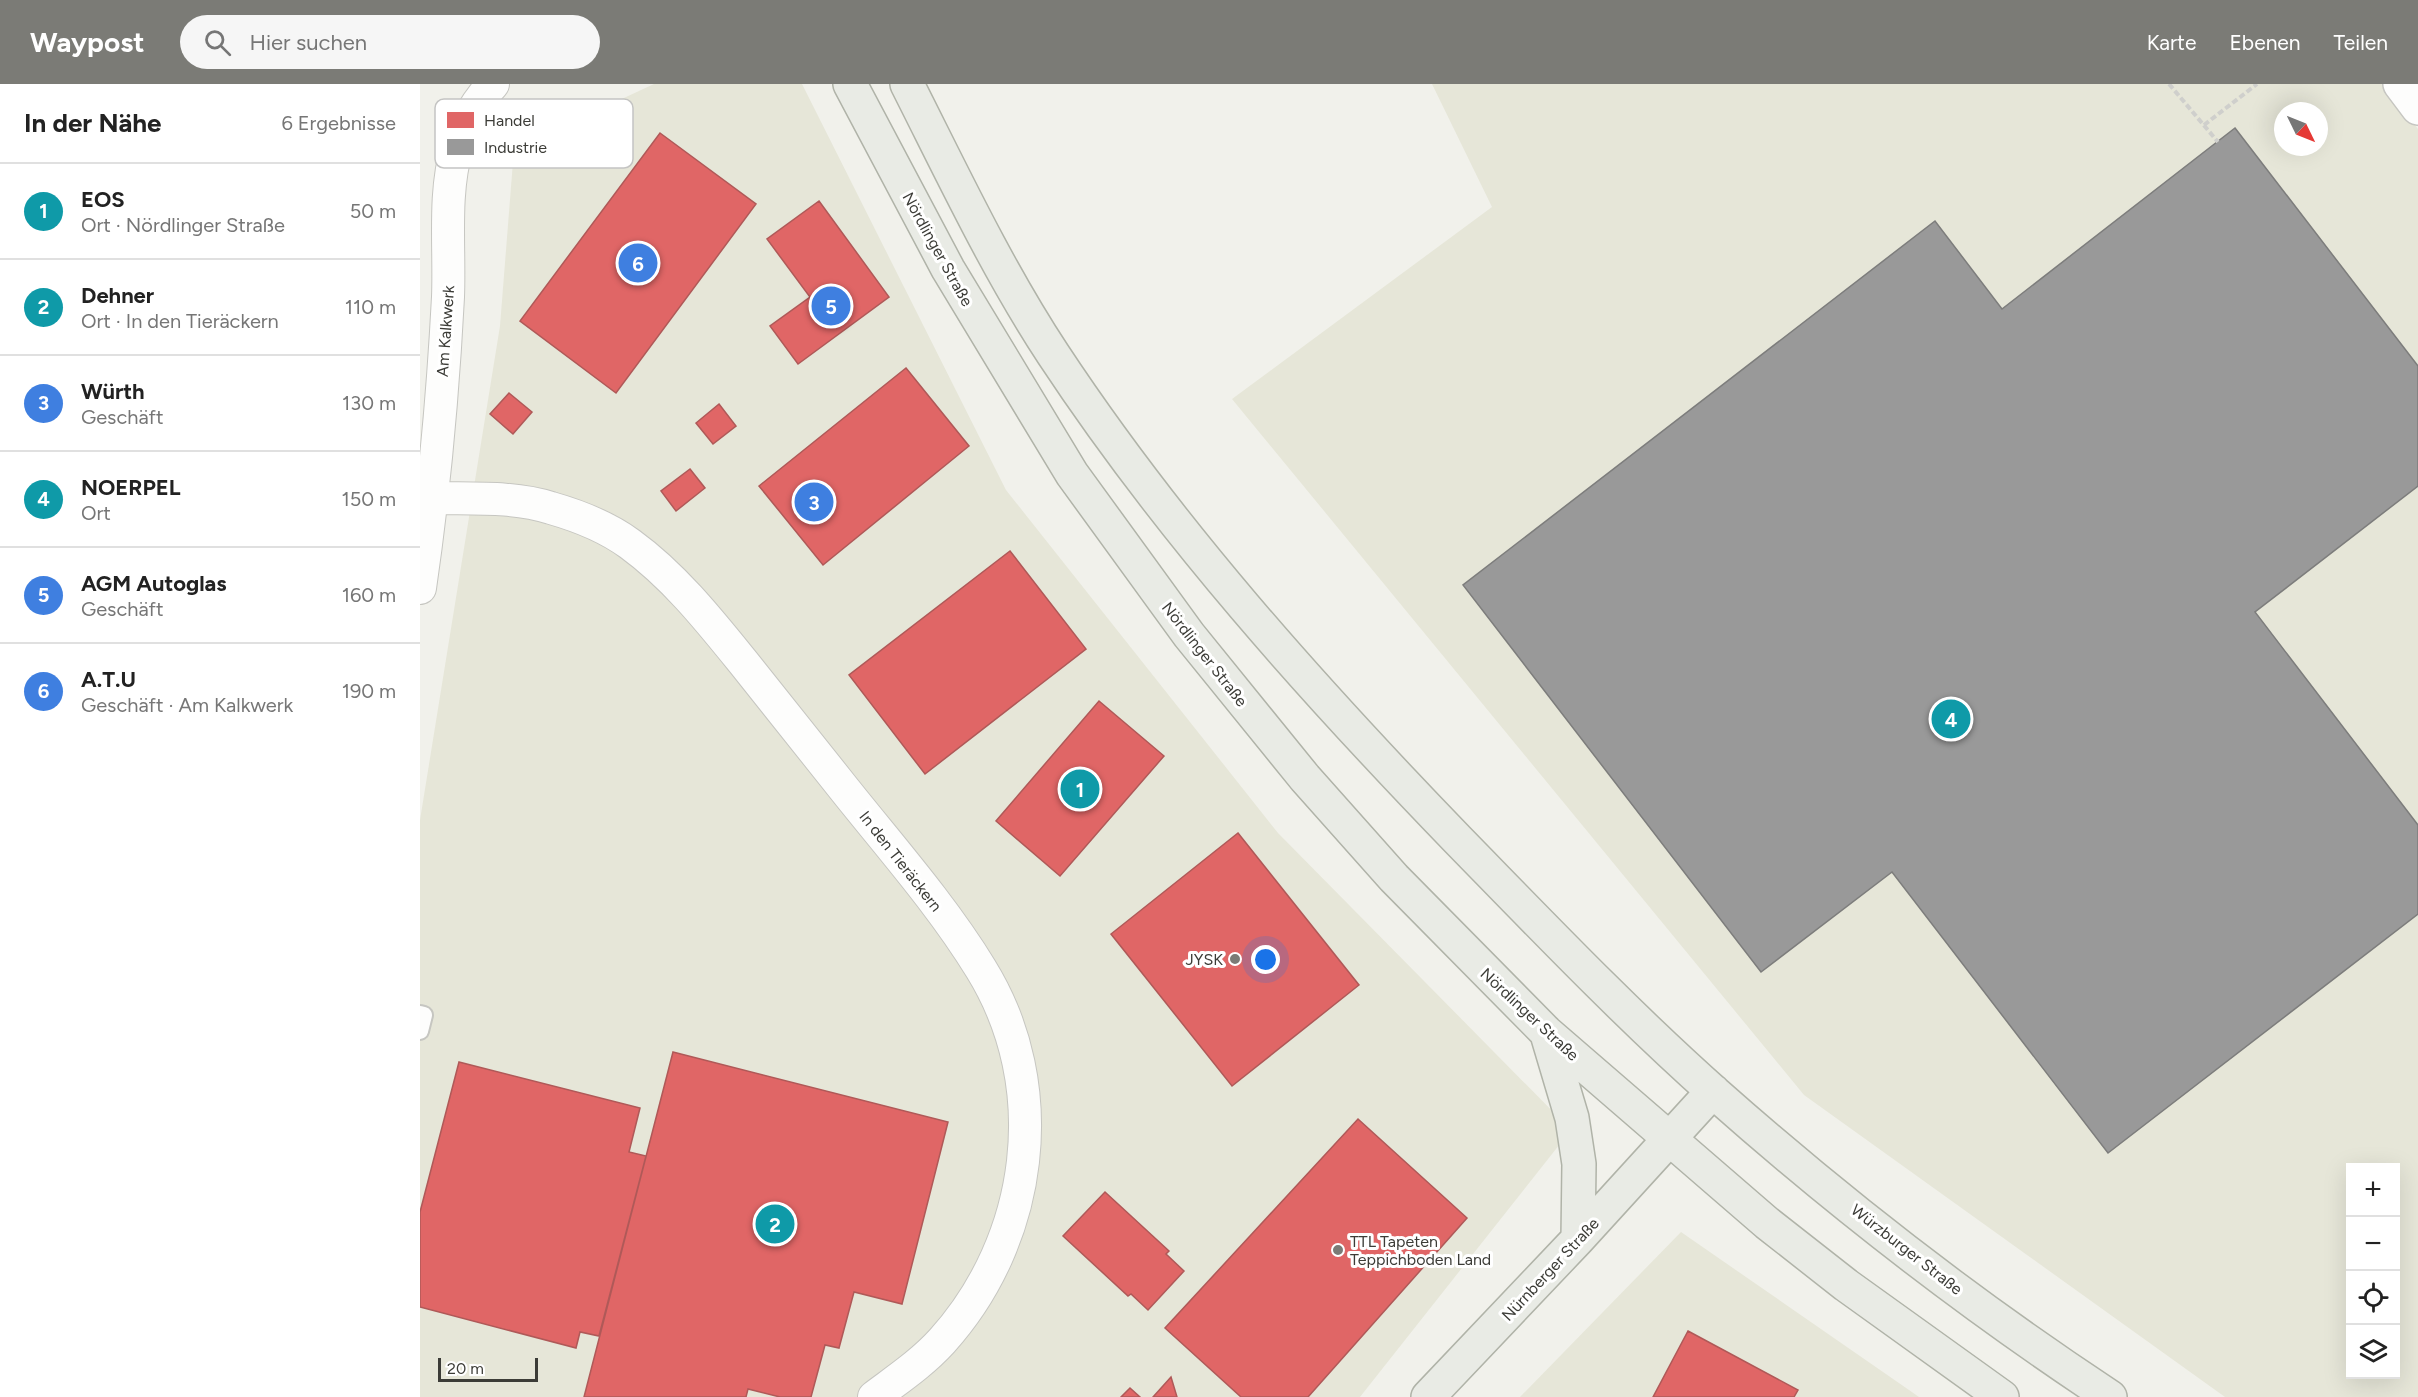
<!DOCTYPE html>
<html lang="de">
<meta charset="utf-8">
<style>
:root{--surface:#fff;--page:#f6f6f6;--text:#222;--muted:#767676;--line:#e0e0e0;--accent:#7b7b76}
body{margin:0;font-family:Figtree,sans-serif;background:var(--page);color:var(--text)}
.controls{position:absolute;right:18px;bottom:18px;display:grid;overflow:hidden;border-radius:0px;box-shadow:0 6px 24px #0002}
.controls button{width:54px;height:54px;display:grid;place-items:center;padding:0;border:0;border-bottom:2px solid var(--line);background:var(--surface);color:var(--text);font:30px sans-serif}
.compass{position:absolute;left:1854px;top:18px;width:54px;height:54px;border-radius:50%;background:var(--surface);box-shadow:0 6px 24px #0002;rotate:133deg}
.scale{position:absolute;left:18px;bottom:15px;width:100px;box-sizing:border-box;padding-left:6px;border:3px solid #3c3c37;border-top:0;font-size:16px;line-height:21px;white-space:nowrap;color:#3c3c37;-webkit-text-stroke:4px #fff;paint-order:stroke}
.you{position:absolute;left:846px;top:876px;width:21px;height:21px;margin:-15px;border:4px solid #fff;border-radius:50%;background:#1a73e8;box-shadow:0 0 0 9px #1a73e833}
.badge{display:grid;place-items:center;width:39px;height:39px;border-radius:50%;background:var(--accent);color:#fff;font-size:20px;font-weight:700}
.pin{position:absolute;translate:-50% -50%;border:3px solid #fff;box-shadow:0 2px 6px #0006}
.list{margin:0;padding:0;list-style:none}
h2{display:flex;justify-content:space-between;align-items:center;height:78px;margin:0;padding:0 24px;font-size:26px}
h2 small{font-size:20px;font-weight:400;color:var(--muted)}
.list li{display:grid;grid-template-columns:39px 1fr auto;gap:18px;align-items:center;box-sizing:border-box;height:96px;padding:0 24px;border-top:2px solid var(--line)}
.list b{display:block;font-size:22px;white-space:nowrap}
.list p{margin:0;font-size:20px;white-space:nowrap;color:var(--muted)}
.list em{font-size:20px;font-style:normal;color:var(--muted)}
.icon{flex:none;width:33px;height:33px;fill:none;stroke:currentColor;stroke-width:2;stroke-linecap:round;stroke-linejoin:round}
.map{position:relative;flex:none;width:1998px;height:1313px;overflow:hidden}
header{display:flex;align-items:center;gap:36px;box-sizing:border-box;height:84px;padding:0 30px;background:var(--accent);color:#fff}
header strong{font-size:28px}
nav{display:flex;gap:33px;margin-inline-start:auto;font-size:21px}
.search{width:420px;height:54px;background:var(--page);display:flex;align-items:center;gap:15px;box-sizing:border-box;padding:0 21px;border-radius:33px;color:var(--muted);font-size:22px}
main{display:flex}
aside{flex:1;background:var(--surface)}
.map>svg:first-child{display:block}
</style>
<header>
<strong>Waypost</strong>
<div class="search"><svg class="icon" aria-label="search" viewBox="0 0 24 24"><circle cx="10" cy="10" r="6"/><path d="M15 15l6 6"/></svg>Hier suchen</div>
<nav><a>Karte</a><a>Ebenen</a><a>Teilen</a></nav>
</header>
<main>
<aside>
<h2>In der Nähe<small>6 Ergebnisse</small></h2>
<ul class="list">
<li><span class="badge" style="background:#0f9aa8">1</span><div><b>EOS</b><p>Ort · Nördlinger Straße</p></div><em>50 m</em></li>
<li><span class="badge" style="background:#0f9aa8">2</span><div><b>Dehner</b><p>Ort · In den Tieräckern</p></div><em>110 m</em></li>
<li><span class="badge" style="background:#3f7fe0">3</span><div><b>Würth</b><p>Geschäft</p></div><em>130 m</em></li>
<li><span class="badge" style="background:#0f9aa8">4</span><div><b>NOERPEL</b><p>Ort</p></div><em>150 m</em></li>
<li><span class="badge" style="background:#3f7fe0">5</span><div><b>AGM Autoglas</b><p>Geschäft</p></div><em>160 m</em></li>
<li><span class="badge" style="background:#3f7fe0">6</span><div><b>A.T.U</b><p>Geschäft · Am Kalkwerk</p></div><em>190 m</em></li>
</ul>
</aside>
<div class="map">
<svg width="1998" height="1313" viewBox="0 0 1998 1313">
<rect width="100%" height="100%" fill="#f1f1eb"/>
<!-- built -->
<path fill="#e6e6d8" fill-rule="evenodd" d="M234 0H382L586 406 858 749 1151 1046 940 1313H0V736L80 242 94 65Z
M1012 0H1964L1998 45V1313H1805L1384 1011 812 315 1072 123ZM1863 27H1899V63H1863ZM1930 1084H1976V1290H1930Z
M1261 1148 1489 1306 1499 1313H1100Z"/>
<!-- shops -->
<path fill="#e06666" stroke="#af5958" stroke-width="1.5" d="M240 49 336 120 196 309 100 237Z
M399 117 469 213 378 280 350 242 390 213 347 155Z
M486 284 549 362 403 481 339 402Z
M89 309 112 328 93 350 70 330Z
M299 320 316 342 293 360 276 339Z
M270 385 285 404 256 427 241 407Z
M590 467 666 565 505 690 429 591Z
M679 617 744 672 640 792 576 737Z
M818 749 939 901 812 1002 691 850Z
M253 968 528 1038 482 1220 434 1208 419 1264 405 1261 391 1313H360L328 1305 326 1313H164Z
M39 978 220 1024 209 1068 226 1072 179 1252 160 1248 156 1264 0 1223V1128Z
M938 1035 1047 1134 888 1313H821L745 1244Z
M685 1108 749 1167 746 1170 764 1187 728 1226 711 1210 708 1212 643 1152Z
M1268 1247 1378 1306 1374 1313H1233Z
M751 1293 757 1313H733Z
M710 1304 720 1313H701Z"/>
<!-- industry -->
<path fill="#999" stroke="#7d7d7c" stroke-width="1.5" d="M1815 44 1998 282V402L1835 528 1998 741V830L1688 1069 1472 788 1341 888 1043 501 1515 137 1582 225Z"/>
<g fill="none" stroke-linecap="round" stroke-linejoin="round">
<defs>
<path id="service" d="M0 930 4 931 0 947"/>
<path id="minor" d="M13 414C52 415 93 412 131 424 159 432 187 443 210 460 254 492 289 536 323 578 354 617 385 656 417 696 465 757 520 818 561 885 634 1003 613 1156 522 1257 502 1279 478 1295 454 1313
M0 504C14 408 23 310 28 213 30 163 23 111 37 63 43 40 57 17 73 0"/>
<path id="tertiary" d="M1980 0 1998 24"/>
<path id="primary" d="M430 0 528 185 652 390 769 551 885 694 974 794 1126 948 1347 1139 1426 1201 1582 1313
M487 0C533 91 577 185 633 270 749 446 892 605 1038 756 1122 842 1206 930 1296 1010 1419 1119 1552 1222 1690 1313
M1127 950 1152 1034 1159 1080 1158 1155
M1008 1313 1158 1155 1293 1007"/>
</defs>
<!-- service casing -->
<use href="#service" stroke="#c6c6c1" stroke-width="20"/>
<!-- minor casing -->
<use href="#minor" stroke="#c6c6c1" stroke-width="34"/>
<!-- tertiary casing -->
<use href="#tertiary" stroke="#c6c6c1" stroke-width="36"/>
<!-- primary casing -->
<use href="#primary" stroke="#b0b3a8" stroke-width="36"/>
<!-- path -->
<path stroke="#cfcfcc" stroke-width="4" stroke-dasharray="6 3" stroke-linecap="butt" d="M1749 0 1798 58
M1784 41 1837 0"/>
<!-- service -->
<use href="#service" stroke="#fdfdfc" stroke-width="16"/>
<!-- minor -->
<use href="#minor" stroke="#fdfdfc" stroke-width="32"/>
<!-- tertiary -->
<use href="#tertiary" stroke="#fdfdfc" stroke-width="33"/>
<!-- primary -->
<use href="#primary" stroke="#e9ebe5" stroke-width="33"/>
</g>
<!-- markers -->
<g fill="#7b7b76" stroke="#fff" stroke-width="2">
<circle cx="815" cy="875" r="6"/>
<circle cx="918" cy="1166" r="6"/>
</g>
<g text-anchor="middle" stroke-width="6" stroke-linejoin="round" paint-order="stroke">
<!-- street labels -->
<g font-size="16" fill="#3c3c37" stroke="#fff">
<text transform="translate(518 165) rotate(61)" y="6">Nördlinger Straße</text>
<text transform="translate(25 247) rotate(-86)" y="6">Am Kalkwerk</text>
<text transform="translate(785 570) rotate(52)" y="6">Nördlinger Straße</text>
<text transform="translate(481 777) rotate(52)" y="6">In den Tieräckern</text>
<text transform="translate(1110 930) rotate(43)" y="6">Nördlinger Straße</text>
<text transform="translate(1487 1165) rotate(38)" y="6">Würzburger Straße</text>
<text transform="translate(1130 1185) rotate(-47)" y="6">Nürnberger Straße</text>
</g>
<!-- poi labels -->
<g font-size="16" fill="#3c3c37" stroke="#fff" text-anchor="end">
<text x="803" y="881">JYSK</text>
<text x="930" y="1163" text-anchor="start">TTL Tapeten<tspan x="930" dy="18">Teppichboden Land</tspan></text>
</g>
</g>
<!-- legend -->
<rect x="15" y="15" width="198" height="69" rx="9" fill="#fff" stroke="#c4c4c3" stroke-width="1.5"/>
<rect x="27" y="28" width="27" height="16" fill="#e06666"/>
<rect x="27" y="55" width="27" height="16" fill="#999"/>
<g font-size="16" fill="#3c3c37">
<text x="64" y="42">Handel</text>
<text x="64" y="69">Industrie</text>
</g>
</svg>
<div class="controls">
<button>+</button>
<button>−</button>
<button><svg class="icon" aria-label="locate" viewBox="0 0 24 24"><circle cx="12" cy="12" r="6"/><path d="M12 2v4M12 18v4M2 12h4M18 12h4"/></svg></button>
<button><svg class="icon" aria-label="layers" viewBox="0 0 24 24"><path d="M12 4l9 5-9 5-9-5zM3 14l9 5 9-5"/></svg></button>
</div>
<svg class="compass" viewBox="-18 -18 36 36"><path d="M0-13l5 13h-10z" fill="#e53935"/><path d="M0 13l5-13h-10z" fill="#767676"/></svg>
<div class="scale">20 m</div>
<div class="you"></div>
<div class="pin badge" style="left:660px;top:705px;background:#0f9aa8">1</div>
<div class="pin badge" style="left:355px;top:1140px;background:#0f9aa8">2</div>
<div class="pin badge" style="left:394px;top:418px;background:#3f7fe0">3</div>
<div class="pin badge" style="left:1531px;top:635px;background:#0f9aa8">4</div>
<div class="pin badge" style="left:411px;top:222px;background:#3f7fe0">5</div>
<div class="pin badge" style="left:218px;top:179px;background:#3f7fe0">6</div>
</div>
</main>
